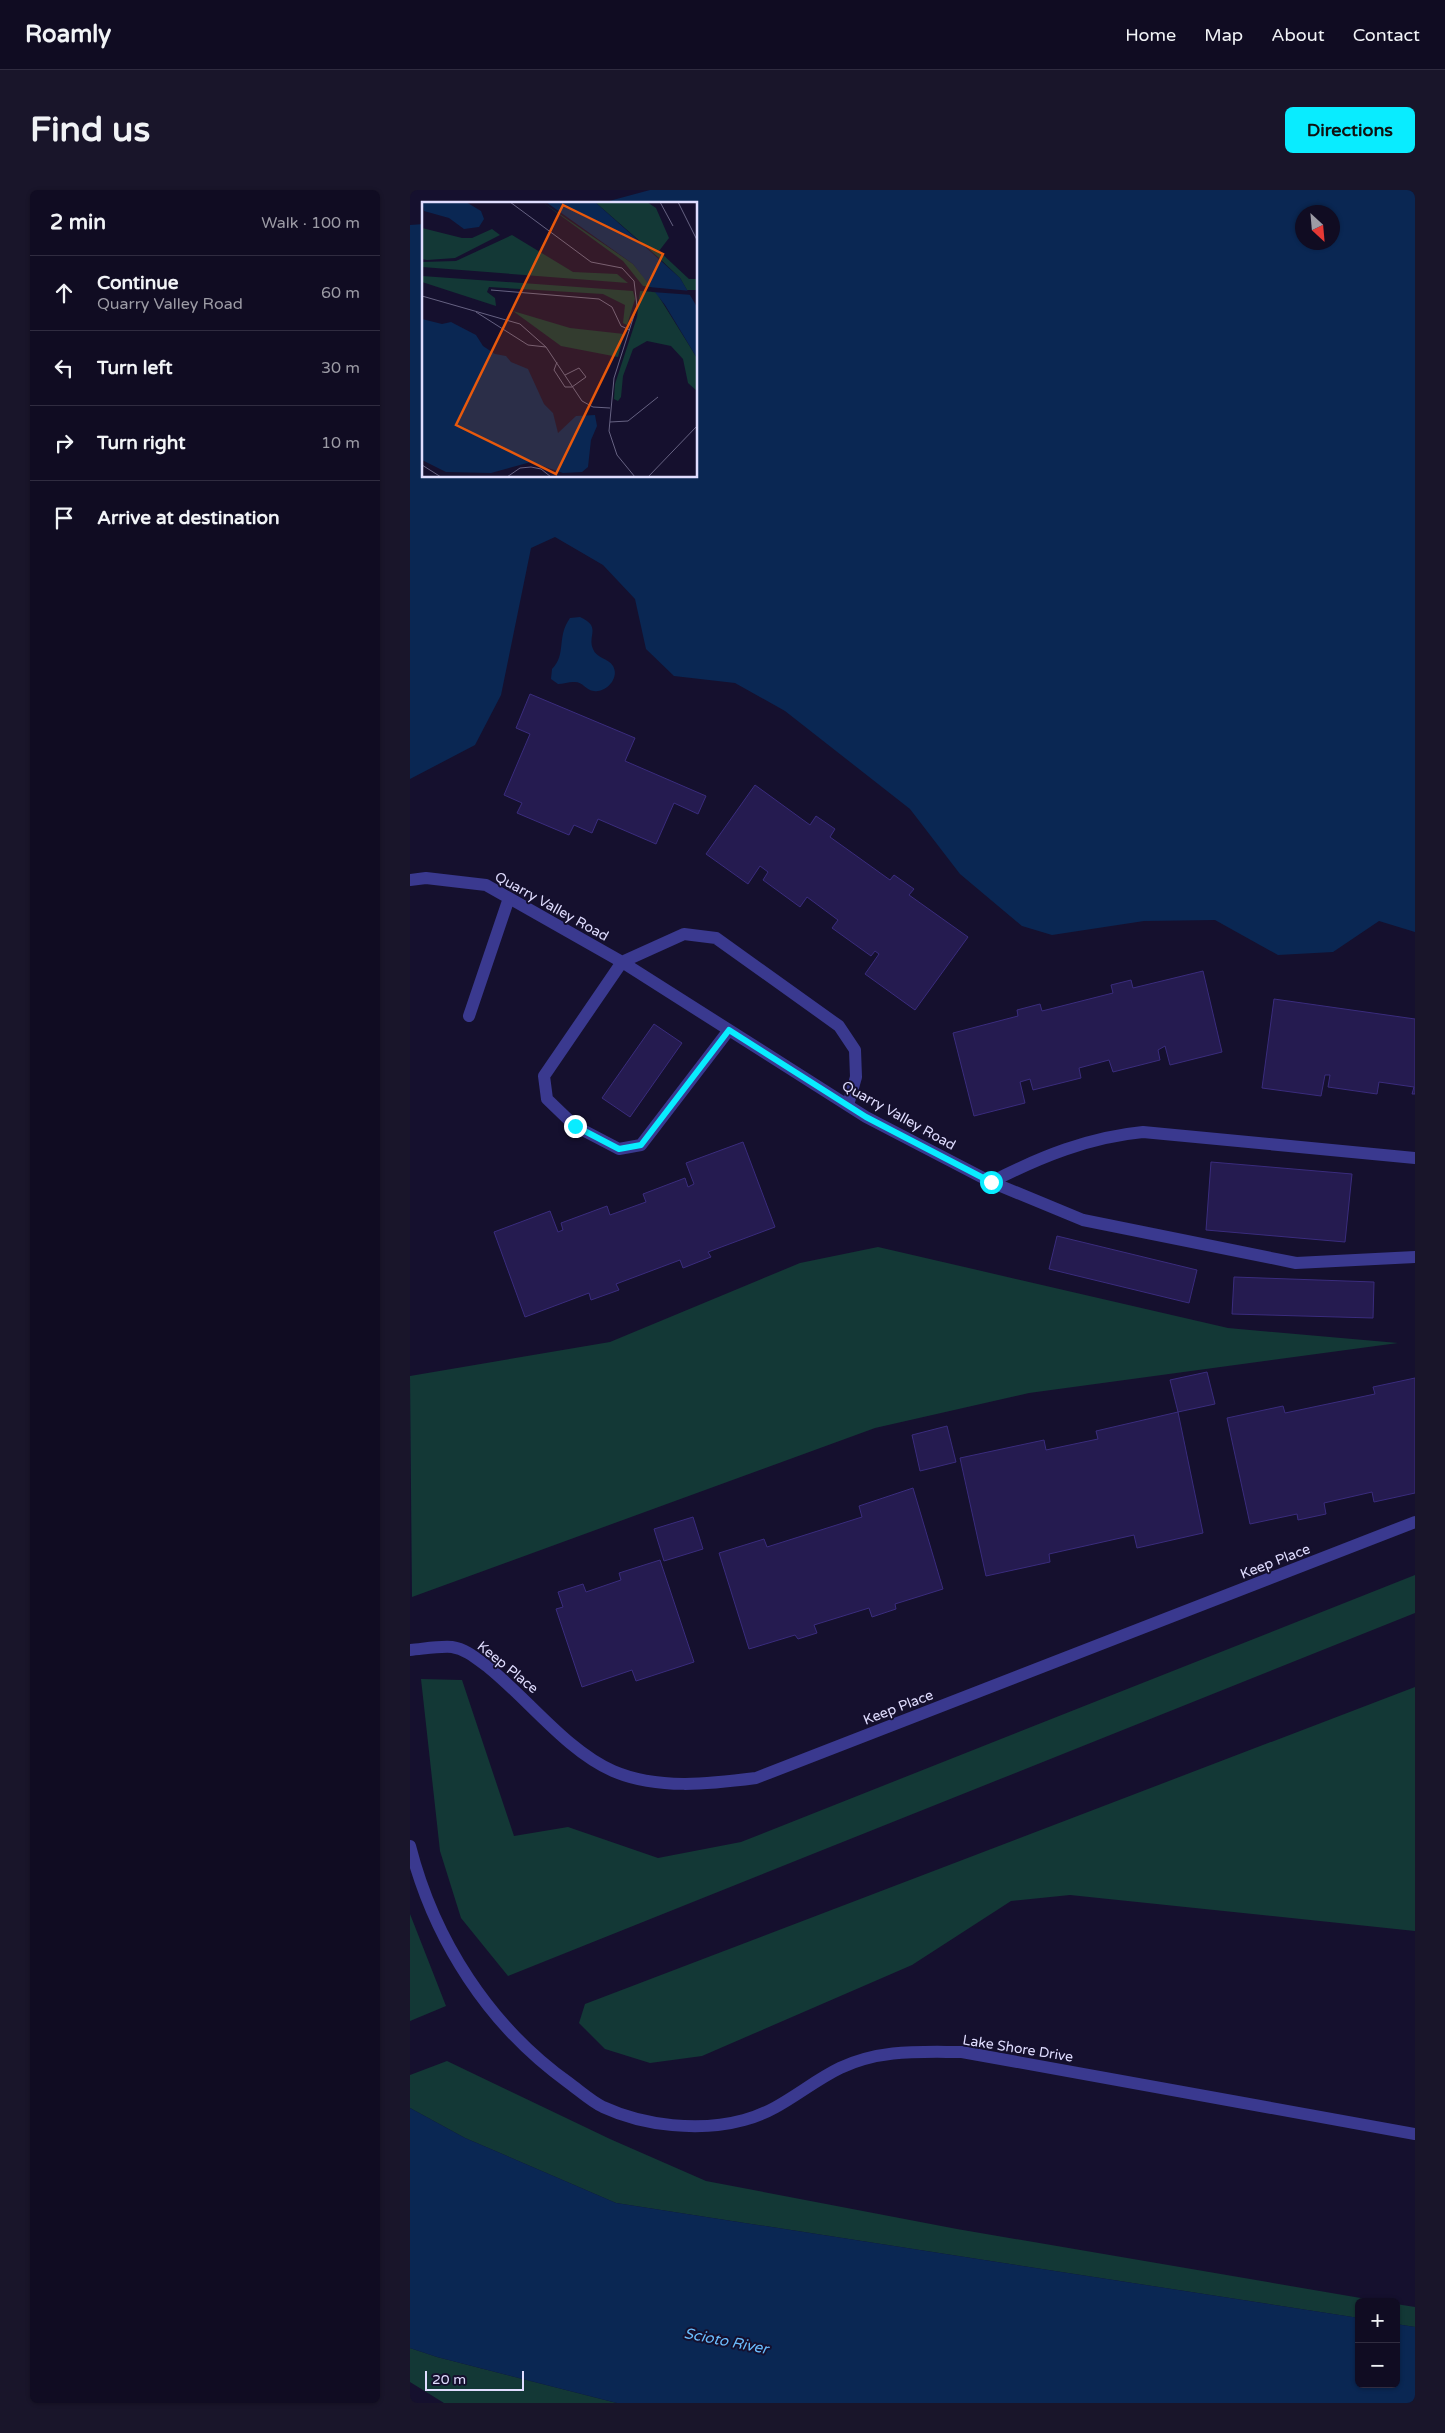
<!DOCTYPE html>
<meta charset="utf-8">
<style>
:root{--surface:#100c22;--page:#19152a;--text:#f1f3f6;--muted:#9c9ba5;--line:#302c40;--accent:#09ecff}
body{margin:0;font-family:"Varela Round",sans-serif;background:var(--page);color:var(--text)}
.controls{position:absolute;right:15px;bottom:15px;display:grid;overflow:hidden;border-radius:8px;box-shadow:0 1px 4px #0004}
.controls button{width:45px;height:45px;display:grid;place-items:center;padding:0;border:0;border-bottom:1px solid var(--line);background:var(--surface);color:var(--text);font:25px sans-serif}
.compass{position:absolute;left:885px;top:15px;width:45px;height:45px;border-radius:50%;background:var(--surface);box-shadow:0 1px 4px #0004;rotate:154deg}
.scale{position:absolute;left:15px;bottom:12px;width:99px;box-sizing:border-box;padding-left:5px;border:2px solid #e0ddff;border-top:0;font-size:14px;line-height:18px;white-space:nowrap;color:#e0ddff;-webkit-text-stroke:4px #15102e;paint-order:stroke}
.stop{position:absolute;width:15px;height:15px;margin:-11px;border:4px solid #09ecff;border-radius:50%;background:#fff}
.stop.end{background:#09ecff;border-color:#fff;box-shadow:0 1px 5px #0008}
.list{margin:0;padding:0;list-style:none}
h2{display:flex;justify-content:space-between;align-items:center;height:65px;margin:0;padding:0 20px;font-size:21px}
h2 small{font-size:16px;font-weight:400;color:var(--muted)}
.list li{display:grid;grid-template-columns:32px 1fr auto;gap:15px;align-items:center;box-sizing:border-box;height:75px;padding:0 20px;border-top:1px solid var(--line)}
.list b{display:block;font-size:19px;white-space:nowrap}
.list p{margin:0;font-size:16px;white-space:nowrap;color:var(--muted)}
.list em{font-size:16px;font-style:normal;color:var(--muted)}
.icon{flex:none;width:28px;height:28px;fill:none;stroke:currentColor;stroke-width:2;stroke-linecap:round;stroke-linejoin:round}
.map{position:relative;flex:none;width:1005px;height:2213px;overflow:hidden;border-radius:8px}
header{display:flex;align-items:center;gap:30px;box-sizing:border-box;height:70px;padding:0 25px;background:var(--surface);border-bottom:1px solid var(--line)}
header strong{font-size:24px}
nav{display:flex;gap:28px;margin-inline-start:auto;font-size:18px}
.intro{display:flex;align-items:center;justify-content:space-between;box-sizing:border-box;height:120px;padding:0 30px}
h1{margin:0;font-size:35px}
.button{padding:12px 22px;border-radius:8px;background:var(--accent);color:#111;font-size:18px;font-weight:700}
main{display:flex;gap:30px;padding:0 30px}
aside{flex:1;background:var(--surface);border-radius:8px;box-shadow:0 1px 4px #0004}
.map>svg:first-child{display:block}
</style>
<header>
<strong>Roamly</strong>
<nav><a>Home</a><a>Map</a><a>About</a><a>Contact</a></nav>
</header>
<div class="intro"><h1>Find us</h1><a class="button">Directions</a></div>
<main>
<aside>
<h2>2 min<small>Walk · 100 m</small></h2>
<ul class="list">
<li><svg class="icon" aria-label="ahead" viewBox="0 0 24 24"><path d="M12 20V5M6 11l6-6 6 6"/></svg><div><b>Continue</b><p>Quarry Valley Road</p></div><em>60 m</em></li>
<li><svg class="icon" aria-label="left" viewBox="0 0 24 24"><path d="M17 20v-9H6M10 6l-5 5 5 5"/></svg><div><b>Turn left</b></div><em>30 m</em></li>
<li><svg class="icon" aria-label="right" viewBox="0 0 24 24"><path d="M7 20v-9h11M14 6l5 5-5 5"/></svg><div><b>Turn right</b></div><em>10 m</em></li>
<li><svg class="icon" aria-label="arrive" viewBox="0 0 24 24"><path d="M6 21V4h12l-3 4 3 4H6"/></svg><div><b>Arrive at destination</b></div></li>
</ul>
</aside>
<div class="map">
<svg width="1005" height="2213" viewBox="0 0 1005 2213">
<rect width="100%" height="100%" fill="#15102e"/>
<!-- green -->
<path fill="#133836" d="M468 1057 818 1138 988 1153 619 1203 465 1238 2 1407 0 1186 200 1152 390 1073Z
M1005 1385V1423L98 1786 51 1728 30 1661 11 1489 52 1490 104 1646 158 1637 248 1668 331 1652Z
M1005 1497V1741L660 1705 601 1711 502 1775 292 1866 240 1873 195 1859 169 1833 175 1814Z
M0 1724 36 1816 0 1831Z
M37 1871 200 1949 296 1991 547 2039 974 2112H949V2128L206 2013 55 1948 0 1918V1885Z
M986 2114 1005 2117V2137L986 2134Z
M0 2158 27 2167 207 2213H34L0 2192Z"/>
<!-- water -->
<path fill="#0a2753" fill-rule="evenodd" d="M240 0H1005V742L969 731 923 762 868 765 805 730 734 731 642 745 612 736 550 684 500 619 375 521 325 493 264 486 236 459 225 409 193 375 145 347 121 358 91 505 65 555 0 589V35L14 34V286H286V14H188ZM892 22H922V52H892Z
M170 427C192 437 177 445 183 459 186 468 198 468 203 476 210 488 196 503 184 501 175 500 173 491 163 492 159 492 153 494 148 494L141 489 142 479C157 464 146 448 160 428Z
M0 1918 55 1948 206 2013 949 2128V2194H986V2134L1005 2137V2213H207L27 2167 0 2158Z"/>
<!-- building -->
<path fill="#251b50" stroke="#3a2c7d" d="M120 504 225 548 215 571 296 606 288 624 264 613 246 654 188 629 182 643 164 635 159 645 107 623 112 613 94 605 120 544 106 538Z
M345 595 400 635 406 626 425 639 420 647 480 690 484 685 504 699 499 705 558 747 505 820 455 784 469 764 465 761 461 766 422 738 428 730 397 707 390 717 353 690 358 682 350 676 338 694 296 664Z
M793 781 812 862 760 875 755 856 748 860 750 870 703 882 699 870 669 878 671 888 623 900 620 889 610 892 615 913 564 926 543 843 608 826 607 820 630 814 632 821 703 803 701 795 721 790 723 798Z
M864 809 1005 829V904H1002L1004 897 969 892 967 904 918 897 920 885H915L911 906 852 898Z
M244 834 272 853 220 927 192 908Z
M333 952 365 1037 298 1062 301 1067 273 1078 270 1070 206 1094 209 1100 181 1110 179 1103 115 1127 84 1042 140 1021 148 1042 153 1040 151 1033 197 1016 200 1025 236 1012 233 1004 275 988 278 997 284 994 276 973Z
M801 972 942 984 935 1052 796 1040Z
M647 1046 787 1080 779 1113 639 1079Z
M824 1087 964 1092 963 1128 822 1124Z
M797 1182 805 1214 768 1222 760 1190Z
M1005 1188V1303L964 1312 962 1302 914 1313 916 1324 888 1330 887 1324 840 1334 817 1228 873 1216 875 1223 965 1204 963 1197Z
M768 1222 793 1343 727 1358 724 1345 639 1364 640 1372 576 1386 550 1268 634 1250 636 1260 688 1249 686 1241Z
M537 1236 546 1272 510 1281 502 1245Z
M503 1298 533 1399 485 1414 486 1419 462 1427 459 1418 404 1435 407 1443 388 1449 385 1445 339 1459 309 1363 354 1349 357 1357 452 1327 449 1316Z
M283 1327 293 1359 254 1371 244 1339Z
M250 1370 284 1472 226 1491 222 1480 172 1497 146 1419 153 1417 148 1402 173 1394 176 1402 211 1390 209 1383Z"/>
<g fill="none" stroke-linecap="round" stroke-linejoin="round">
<!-- minor -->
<path stroke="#3a398f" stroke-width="12" d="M0 690 16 688 76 695 212 772 456 927 581 992 673 1030 886 1073 1005 1067
M59 826 99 708
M319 840 231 955 209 959 165 936 137 909 134 886 212 772 274 744 306 748 429 836 445 860 446 887 438 915
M581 992C630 967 679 947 733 942L1005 968
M0 1460C13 1459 28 1456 42 1457 56 1459 67 1469 78 1477 118 1509 157 1561 203 1581 247 1600 300 1594 346 1588L1005 1332
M0 1656C24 1750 79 1836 159 1893 170 1901 181 1911 193 1917 234 1936 290 1942 334 1930 370 1921 397 1894 430 1878 471 1859 509 1862 552 1862L1005 1944"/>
</g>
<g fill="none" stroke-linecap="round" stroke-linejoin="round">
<!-- route -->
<path stroke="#09ecff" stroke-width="6" d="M165 936 209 959 231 955 319 840 456 927 581 992"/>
</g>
<g text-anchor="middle" stroke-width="4" stroke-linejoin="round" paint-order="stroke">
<!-- street labels -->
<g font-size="14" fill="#e0ddff" stroke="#15102e">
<text transform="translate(142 716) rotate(29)" y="5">Quarry Valley Road</text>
<text transform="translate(489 925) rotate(29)" y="5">Quarry Valley Road</text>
<text transform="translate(865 1371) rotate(-21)" y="5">Keep Place</text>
<text transform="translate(98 1477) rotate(39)" y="5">Keep Place</text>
<text transform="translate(488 1517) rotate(-21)" y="5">Keep Place</text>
<text transform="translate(608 1858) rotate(9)" y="5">Lake Shore Drive</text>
</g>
<!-- water labels -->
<g font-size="15" font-style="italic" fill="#6bbeff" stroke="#15102e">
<text transform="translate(316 2151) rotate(11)" y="5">Scioto River</text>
</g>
</g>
<!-- overview -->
<g transform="translate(12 12)">
<rect width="275" height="275" fill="#15102e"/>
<path d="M120 0 211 62 230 85 221 84 201 59ZM173 0H225L234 6 247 36 237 49 267 77H275V88H265L258 76 236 55ZM0 26 40 36H50L70 27 78 33 33 56 5 58 0 57ZM90 33 151 70 195 72 206 81 0 65V60L34 59ZM0 74 211 89 213 97 205 123 201 121 203 103 181 92 67 85 65 90 73 96 74 104 0 80ZM218 89 234 90 275 156V189L266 181 261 157 249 144 225 139 211 147 201 174 199 195 196 199 192 197 193 182 215 115ZM91 109 148 126 202 132 196 155 139 144Z" fill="#133836"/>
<path d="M0 0H44L59 9 62 17 57 25 42 27 27 16 2 9ZM124 0H173L258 76 275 105V156L243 103 211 62ZM0 117 20 122 29 120 54 133 61 144 73 152 84 154 89 160 106 167 122 202 131 211 136 231 154 214 173 213 175 224 169 238 166 265 160 270 141 271 109 260 69 271 24 270 0 258Z" fill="#0a2753"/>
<path d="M227 85 269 89 271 93 230 90Z" fill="#15102e"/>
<path fill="none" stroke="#666282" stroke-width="1" d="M88 0 169 60 200 66 212 79 215 104 192 176 187 229 195 253 213 275M238 0 251 24M256 0 275 38M69 88 177 97 190 105 199 124 208 128M0 94 98 122 124 145 160 199 171 205 188 206M54 110 106 143 124 145M135 160 132 168 143 185H150L164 175 157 166 143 173M188 220 206 219 236 195M0 263 19 275M85 275 98 266 109 265 119 267 129 275M226 275 275 224"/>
<path fill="#e8590c" fill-opacity="0.15" stroke="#e8590c" stroke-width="2.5" d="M141 3 241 52 134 272 34 223Z"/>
<rect width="275" height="275" fill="none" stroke="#e0ddff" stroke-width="2.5"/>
</g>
</svg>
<div class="controls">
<button>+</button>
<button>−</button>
</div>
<svg class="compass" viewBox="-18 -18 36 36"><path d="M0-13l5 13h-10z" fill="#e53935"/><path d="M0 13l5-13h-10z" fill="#9c9ba5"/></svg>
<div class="scale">20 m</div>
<div class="stop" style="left:581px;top:992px"></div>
<div class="stop end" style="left:165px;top:936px"></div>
</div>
</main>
